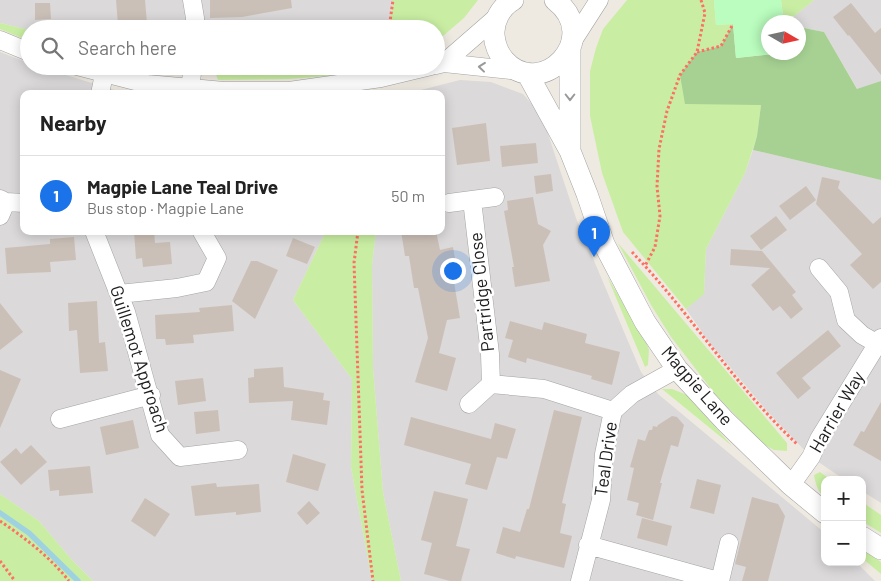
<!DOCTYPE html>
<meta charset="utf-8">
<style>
:root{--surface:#fff;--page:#f2f2f2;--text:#222;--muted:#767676;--line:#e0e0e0;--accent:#1a73e8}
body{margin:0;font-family:Barlow,sans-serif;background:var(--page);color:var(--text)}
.controls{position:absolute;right:15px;bottom:15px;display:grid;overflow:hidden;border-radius:10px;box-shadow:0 2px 12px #0003}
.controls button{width:45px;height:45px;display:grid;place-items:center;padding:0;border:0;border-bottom:1px solid var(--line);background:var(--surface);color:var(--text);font:25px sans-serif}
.compass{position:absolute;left:761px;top:15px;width:45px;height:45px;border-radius:50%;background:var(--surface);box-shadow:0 2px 12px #0003;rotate:99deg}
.you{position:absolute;left:452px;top:270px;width:18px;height:18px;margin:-12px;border:4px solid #fff;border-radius:50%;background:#1a73e8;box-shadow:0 0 0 8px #1a73e833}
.badge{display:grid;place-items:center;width:32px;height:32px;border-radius:50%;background:var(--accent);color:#fff;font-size:16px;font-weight:700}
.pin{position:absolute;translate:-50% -41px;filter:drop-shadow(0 1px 2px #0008)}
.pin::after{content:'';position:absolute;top:26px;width:18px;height:15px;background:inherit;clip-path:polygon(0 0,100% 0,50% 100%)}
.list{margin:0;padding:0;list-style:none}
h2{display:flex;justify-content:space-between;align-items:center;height:65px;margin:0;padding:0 20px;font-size:21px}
h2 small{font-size:16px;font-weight:400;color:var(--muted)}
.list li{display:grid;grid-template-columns:32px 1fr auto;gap:15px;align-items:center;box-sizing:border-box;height:80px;padding:0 20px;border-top:1px solid var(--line)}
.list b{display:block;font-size:19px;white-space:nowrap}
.list p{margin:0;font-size:16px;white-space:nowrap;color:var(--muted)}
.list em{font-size:16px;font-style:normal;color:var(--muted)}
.icon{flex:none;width:28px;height:28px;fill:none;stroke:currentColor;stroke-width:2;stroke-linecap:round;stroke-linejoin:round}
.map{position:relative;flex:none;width:881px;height:581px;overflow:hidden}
.search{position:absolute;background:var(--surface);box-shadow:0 2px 12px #0003;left:20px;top:20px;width:425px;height:55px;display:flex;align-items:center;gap:12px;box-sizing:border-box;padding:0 18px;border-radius:28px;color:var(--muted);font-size:19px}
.panel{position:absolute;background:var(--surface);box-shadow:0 2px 12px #0003;left:20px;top:90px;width:425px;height:145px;border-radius:10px}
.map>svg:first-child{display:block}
</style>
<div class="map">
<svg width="881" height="581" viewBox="0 0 881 581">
<rect width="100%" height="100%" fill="#efeae1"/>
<!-- residential -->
<path fill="#dbd9d9" d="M0 0H393L389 29 29 30 0 23Z
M814 0H881V81L858 90 824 32 799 27 798 22H787Z
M0 52 29 63V66H37L127 94H24V231H326L293 300 352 379 351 467 372 581H93L71 559 39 521 0 494Z
M179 66H282L215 72Z
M460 80 491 82 523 94 542 116 576 218 641 372 658 394 825 533V562H856L875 581H401L383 492 373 368 372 265 376 231H441V94H417L421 90Z
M753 150 881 180V503L862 491V480H845L811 457 767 411 709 342 686 309 704 293 706 249 745 173Z"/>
<!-- grass -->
<path fill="#c9eea3" d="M393 0H478L464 18 436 42V29H389Z
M627 0H714L716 25 733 24 721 46 697 52 761 105 757 136 745 173 706 249 704 294 686 309 623 232 602 173 590 116V71L596 48 603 29Z
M781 0H814L787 22H784Z
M0 23 29 30V41L0 29Z
M116 66H167L159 75Z
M282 66H362L350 74 289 79 218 80 215 72Z
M326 231H376L372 265 373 368 383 492 401 581H372L351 467 352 379 293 300Z
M618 243 787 443V451L774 450 763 444 715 394 671 337 651 305Z
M607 276 646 342 649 350 648 365 645 367Z
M662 389H672L687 395 732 446Z
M820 472 831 480H825V497C818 493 815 482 814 475Z
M0 494 39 521 71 559 93 581H0Z
M862 502 881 515V533L862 521Z
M862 549 881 562V574L862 558Z"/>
<!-- forest -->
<path fill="#a6d193" d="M733 24 736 58 782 53 798 52 799 27 824 32 857 89 881 81V180L753 150 757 136 761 105 685 104 680 75 697 52 721 46Z"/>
<!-- park -->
<path fill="#bafdbe" d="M714 0H781L784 22H768V52L782 53 736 58 733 24 716 25Z"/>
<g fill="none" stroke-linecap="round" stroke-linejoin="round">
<!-- stream -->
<path stroke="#9ed2e0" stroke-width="5.5" d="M0 513 29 533 78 581"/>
</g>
<!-- building -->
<path fill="#cbc0b7" d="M116 0H145L147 23 118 25Z
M210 0H291L292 8 242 17 210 18Z
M35 3H50L51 19 35 20Z
M851 3 875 33 881 28V75L849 35 848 36 833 17Z
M486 123 490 161 457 165 452 128Z
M536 143 538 163 502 167 500 146Z
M551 174 553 191 536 194 534 176Z
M822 177 840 181 838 188 873 224 881 217V282L873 289 850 265 862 254 816 204Z
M806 186 816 200 790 220 779 206Z
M533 197 538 224 551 231 543 245 550 281 515 287 512 267H514L504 211 508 210 507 201Z
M776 216 787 230 761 250 750 236Z
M134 231H154L155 243 170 242 172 264 143 267 142 258 136 259Z
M401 231H436L440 250 453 247 459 281 454 282 460 318 447 320 439 353 456 358 447 391 415 382 428 338 418 288H414L409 256H405Z
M74 237 76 260 50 262 51 272 7 274 5 248 50 244V239Z
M293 238 315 247 307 264 286 256Z
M731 249 762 251 796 292 792 295 803 309 791 319 780 306 773 311 751 285 770 268 730 265Z
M251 261H257L278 270 255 319 232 301Z
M97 301 99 343 105 342 108 371 80 373 77 330 69 331 68 303Z
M0 303 23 332 0 350Z
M232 305 234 331 193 335 194 343 166 345 165 339H156L155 315 200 312 199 308Z
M510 321 542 330 544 322 587 334 585 343 620 352 612 385 591 379 592 376 527 358 526 363 508 357 513 340 505 338Z
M828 330 841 346 802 378 811 388 798 399 776 373Z
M283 367 284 387 324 393 323 400 330 401 327 425 291 420 293 401 249 403 248 378 254 377V369Z
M0 370 21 379 0 428Z
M203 378 206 401 178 405 175 381Z
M881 402V461L853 445 861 431 864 432Z
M218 410 220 431 196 434 194 412Z
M554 410 582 417 562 503 566 504 560 533 572 536 564 568 516 556 515 559 496 553 503 527 520 532 527 509H529Z
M672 416 677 417 684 425 678 447 671 445 660 483H662L653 520 636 515 639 503 627 500 634 468 630 467 638 439 645 441 649 430H652L653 426 657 427 658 425Z
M411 417 491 439 495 423 516 429 507 459 497 457 487 490 465 484 471 464 404 445Z
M133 420 139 448 106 455 100 427Z
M31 445 47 462 21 485 0 462 16 448 21 454Z
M293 454 326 464 318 491 286 482Z
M90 466 93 493 59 496V490L50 491 48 470Z
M697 479 721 485 714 514 690 508Z
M216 483 217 487 259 484 261 512 236 515V512L195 516 191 486Z
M434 491 468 499 456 546 470 549 461 581H450L424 574 432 543 421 540Z
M752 497 778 504 785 516 768 581H742L746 567 735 564Z
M145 498 170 514 155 537 131 521Z
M309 501 320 513 307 525 297 513Z
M642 518 672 526 667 546 637 538Z"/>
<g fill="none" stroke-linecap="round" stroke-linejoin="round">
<defs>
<path id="minor" d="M192 0 195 18V29
M0 40 29 52
M572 42 599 0
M444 63 498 16
M436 65 444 63 520 71
M77 66 147 84 224 91H289L381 78 431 66
M190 88 193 66
M100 94 104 74
M495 197 472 200 490 354 491 384 544 389 613 411
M0 199 6 202 24 203
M449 203 472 200
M0 216 6 202
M94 231 126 312 160 435 180 457 238 450
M819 268 839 292 846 320 862 335 876 343
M119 294 177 288 206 282 217 258 202 232 204 231
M469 404 491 384
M60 419 151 395
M791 485 811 457 819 439 881 338
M588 545 718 581
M580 581 601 500 604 454 613 411 632 394 677 369
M720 581 729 543"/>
<path id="tertiary" d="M513 0C501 7 493 21 494 35 495 45 498 53 504 60 541 102 604 38 555 0
M527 73 570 151 587 194 604 244 645 322 677 369 725 421 791 485 825 513
M570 148V48
M862 537 881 549"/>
</defs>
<!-- minor casing -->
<use href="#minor" stroke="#a4a4a4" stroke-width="19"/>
<!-- tertiary casing -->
<use href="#tertiary" stroke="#a4a4a4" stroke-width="22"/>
<!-- path -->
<path stroke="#ff6f62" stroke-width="3" stroke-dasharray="2.5 2.5" stroke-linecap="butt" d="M701 0 705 13 697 52 680 75 667 111 659 149 657 186 660 216 655 247 645 266C698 325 740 391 798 445
M389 29 393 0
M697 52 721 46 733 24
M358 231 354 263 362 490 373 581
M632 252 645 266
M0 521C25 538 50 557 69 581
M0 561 15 581"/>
<!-- minor -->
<use href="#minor" stroke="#fff" stroke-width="18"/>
<!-- tertiary -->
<use href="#tertiary" stroke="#fff" stroke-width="21"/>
</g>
<!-- one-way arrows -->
<defs><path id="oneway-chevron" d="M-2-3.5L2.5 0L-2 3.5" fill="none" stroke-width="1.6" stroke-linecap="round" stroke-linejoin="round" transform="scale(1.25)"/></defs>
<g stroke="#999">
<use href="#oneway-chevron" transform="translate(482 67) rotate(-174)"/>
<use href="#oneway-chevron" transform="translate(570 97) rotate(90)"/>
</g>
<g text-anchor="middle" stroke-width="5" stroke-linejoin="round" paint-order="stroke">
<!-- street labels -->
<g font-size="18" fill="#1d1d1d" stroke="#fff">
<text transform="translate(482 292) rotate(-96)" y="6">Partridge Close</text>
<text transform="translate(139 359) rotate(72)" y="6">Guillemot Approach</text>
<text transform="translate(697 386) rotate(49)" y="6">Magpie Lane</text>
<text transform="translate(837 412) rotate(-60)" y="6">Harrier Way</text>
<text transform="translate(606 459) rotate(-82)" y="6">Teal Drive</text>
</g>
</g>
</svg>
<div class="controls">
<button>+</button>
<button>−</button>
</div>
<svg class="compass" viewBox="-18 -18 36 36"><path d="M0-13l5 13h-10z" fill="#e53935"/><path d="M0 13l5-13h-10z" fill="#767676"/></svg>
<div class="you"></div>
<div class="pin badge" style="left:594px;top:257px">1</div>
<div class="search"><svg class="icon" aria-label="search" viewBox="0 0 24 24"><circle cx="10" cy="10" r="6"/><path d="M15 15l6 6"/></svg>Search here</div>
<section class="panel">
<h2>Nearby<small></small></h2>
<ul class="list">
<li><span class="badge">1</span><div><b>Magpie Lane Teal Drive</b><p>Bus stop · Magpie Lane</p></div><em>50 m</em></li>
</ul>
</section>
</div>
